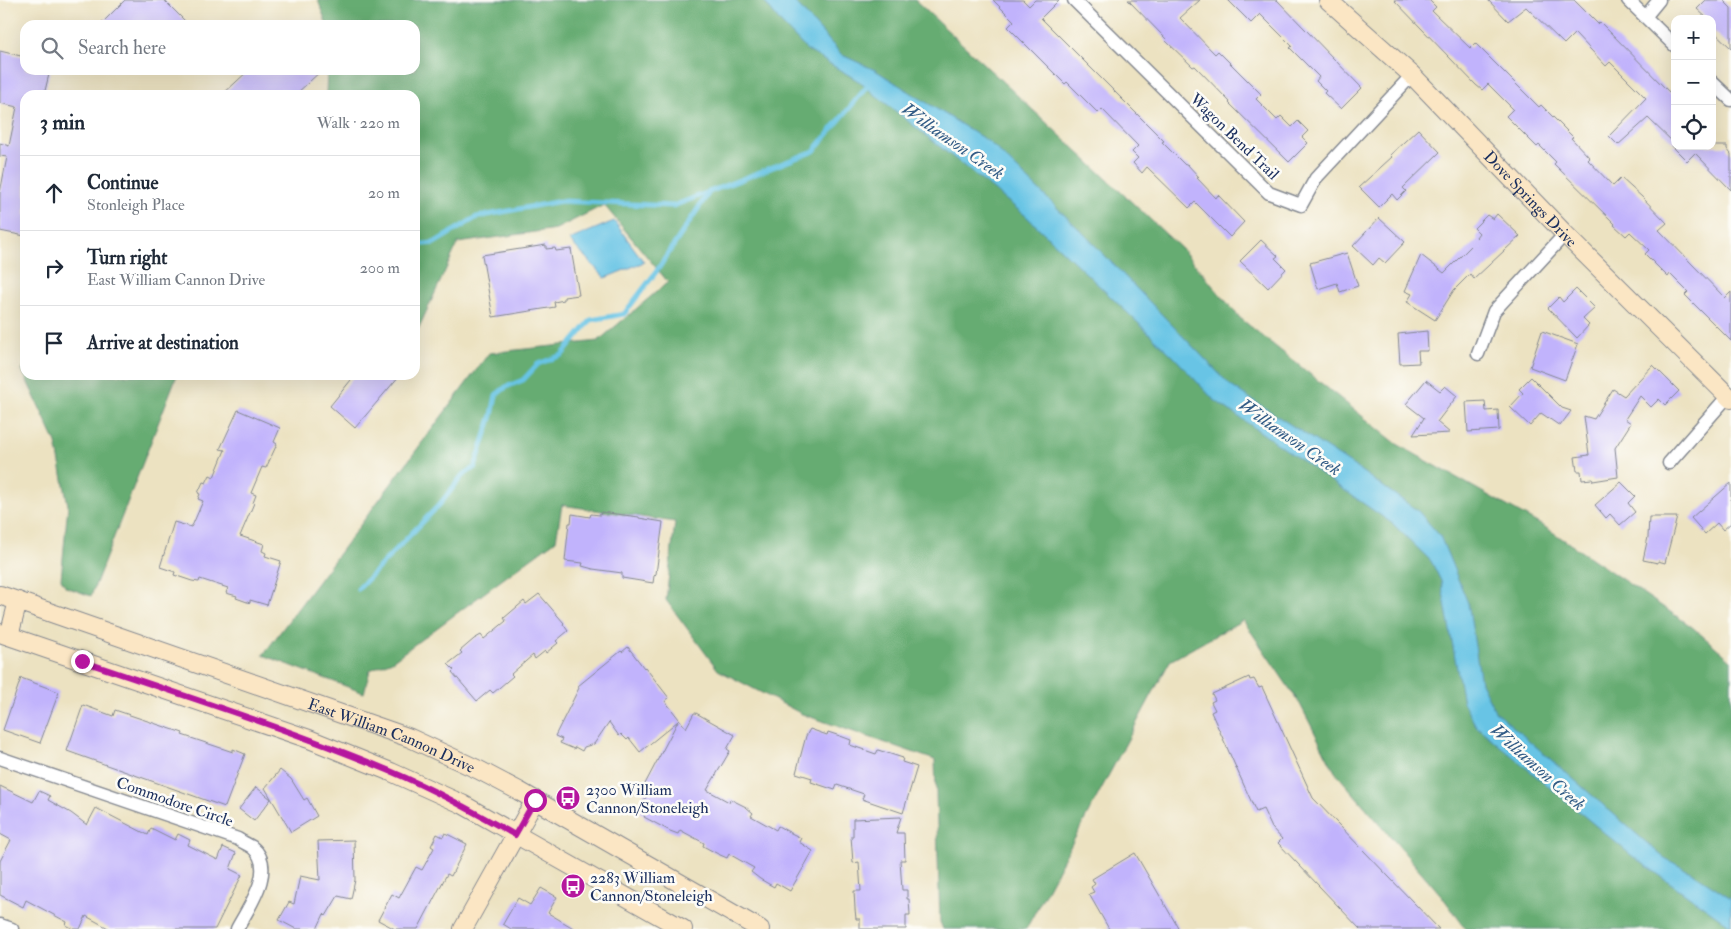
<!DOCTYPE html>
<meta charset="utf-8">
<style>
:root{--surface:#fff;--page:#f6f6f7;--text:#1f2937;--muted:#747a83;--line:#e0e1e3}
body{margin:0;font-family:"IM FELL Double Pica",serif;background:var(--page);color:var(--text)}
.controls{position:absolute;right:15px;top:15px;display:grid;overflow:hidden;border-radius:10px;box-shadow:0 5px 20px #0002}
.controls button{width:45px;height:45px;display:grid;place-items:center;padding:0;border:0;border-bottom:1px solid var(--line);background:var(--surface);color:var(--text);font:25px sans-serif}
.stop{position:absolute;width:15px;height:15px;margin:-11px;border:4px solid #b5179e;border-radius:50%;background:#fff}
.stop.end{background:#b5179e;border-color:#fff;box-shadow:0 1px 5px #0008}
.list{margin:0;padding:0;list-style:none}
h2{display:flex;justify-content:space-between;align-items:center;height:65px;margin:0;padding:0 20px;font-size:21px}
h2 small{font-size:16px;font-weight:400;color:var(--muted)}
.list li{display:grid;grid-template-columns:32px 1fr auto;gap:15px;align-items:center;box-sizing:border-box;height:75px;padding:0 20px;border-top:1px solid var(--line)}
.list b{display:block;font-size:19px;white-space:nowrap}
.list p{margin:0;font-size:16px;white-space:nowrap;color:var(--muted)}
.list em{font-size:16px;font-style:normal;color:var(--muted)}
.icon{flex:none;width:28px;height:28px;fill:none;stroke:currentColor;stroke-width:2;stroke-linecap:round;stroke-linejoin:round}
.map{position:relative;flex:none;width:1731px;height:929px;overflow:hidden}
.search{position:absolute;background:var(--surface);box-shadow:0 5px 20px #0002;left:20px;top:20px;width:400px;height:55px;display:flex;align-items:center;gap:12px;box-sizing:border-box;padding:0 18px;border-radius:15px;color:var(--muted);font-size:19px}
.panel{position:absolute;background:var(--surface);box-shadow:0 5px 20px #0002;left:20px;top:90px;width:400px;height:290px;border-radius:15px}
.map>svg:first-child{display:block}
</style>
<div class="map">
<svg width="1731" height="929" viewBox="0 0 1731 929">
<rect width="100%" height="100%" fill="#fdfcf7"/>
<filter id="ink" filterUnits="userSpaceOnUse"><feTurbulence type="fractalNoise" baseFrequency=".02" numOctaves="2"/><feDisplacementMap in="SourceGraphic" scale="10" xChannelSelector="R" yChannelSelector="G"/><feConvolveMatrix kernelMatrix="1 2 1 2 8 2 1 2 1" color-interpolation-filters="sRGB"/></filter>
<filter id="wash" filterUnits="userSpaceOnUse"><feTurbulence type="fractalNoise" baseFrequency=".0096" numOctaves="4" result="noise"/><feDisplacementMap in="SourceGraphic" scale="20" xChannelSelector="R" yChannelSelector="G"/><feGaussianBlur stdDeviation="1.12" result="paint"/><feColorMatrix in="noise" values="0 0 0 0 0 0 0 0 0 0 0 0 0 0 0 0 0 1.4 0 .05"/><feComposite in="paint" operator="in"/></filter>
<g filter="url(#wash)">
<rect width="100%" height="100%" fill="#ece2c1"/>
<!-- forest -->
<path fill="#66ac72" stroke="#406e68" d="M318 0H915L1182 249 1240 318 1397 444 1548 529 1691 626 1731 660V929H1466L1441 895 1335 772 1300 704 1243 620 1170 661 1026 929H943L940 922 935 760 802 714 718 670 666 600 675 522 562 505 556 540 392 661 370 670 364 693 263 655 489 353 598 341 668 282 604 205 556 229 458 243 415 336V95L326 94 327 70H415V25H327Z
M25 365V375H177L91 596 66 587 61 579 68 505 56 443 22 370Z"/>
<!-- water -->
<path fill="#67c4e5" stroke="#417aa2" d="M763 0H793L842 55 875 70 989 142 1082 232 1231 386 1351 464 1418 511 1440 536 1468 603 1481 683 1495 711 1663 857 1696 875 1731 898V926L1631 855 1476 726 1463 702 1441 581 1431 561 1393 524 1213 399 1174 357 1026 216 857 80 807 50 781 23Z
M614 221 644 262 605 278 569 240Z"/>
<g fill="none" stroke-linecap="round" stroke-linejoin="round">
<!-- stream -->
<path stroke="#67c4e5" stroke-width="5" d="M415 245 434 243 477 217 561 201 673 206 814 151 870 83
M358 589 440 504 462 476 475 467 492 415 496 395 506 387 523 380 538 364 562 355 591 320 624 314 656 272 709 192"/>
</g>
<g id="blocks">
<!-- building -->
<path fill="#c1b3fc" d="M125 0H164L189 25H100Z
M993 0H1023L1029 6 1035 0H1059L1041 18 1164 141 1162 142 1185 165 1187 164 1199 177 1197 178 1216 198 1218 195 1244 222 1230 237 1195 202 1189 208 1147 167 1142 173 1133 163 1138 158 1132 152 1138 146 1102 109 1098 113 1067 82 1065 84 1008 27 1014 21Z
M1128 0H1200L1180 18 1215 54 1218 51 1261 94 1256 99 1277 120 1281 116 1292 127 1298 121 1308 131 1302 137 1308 143 1289 162 1229 103 1230 102 1195 66 1193 67 1166 41 1167 40Z
M1228 0H1277L1362 88 1341 109 1324 93 1326 91 1316 81 1319 77 1290 48 1292 46 1260 14 1251 23Z
M1394 0H1429L1436 7 1432 11 1470 48 1475 43 1539 107 1541 105 1573 137 1571 138 1590 158 1588 160 1613 186 1621 178 1642 197 1667 223 1659 230 1725 298 1731 292V341L1685 295 1688 292 1670 274 1668 277 1645 254 1649 250 1630 232 1626 236 1614 225 1615 224 1554 164 1556 162 1539 145 1537 147 1506 116 1513 109 1488 84 1482 90 1476 85Z
M1488 0H1574L1598 24 1600 22 1675 98V144L1648 118 1618 145 1609 136 1646 98 1610 62 1606 66 1575 33 1564 44 1526 7 1508 21Z
M1706 0H1723L1731 8V48L1712 30V19H1708L1697 9Z
M0 51 25 57V70H50L44 95H25V236L0 231V193L7 157 0 156V143L9 146 17 107 0 103Z
M249 70H322L295 95H222Z
M1418 129 1440 152 1403 188 1406 191 1397 200 1392 194 1379 207 1359 187 1392 157 1390 155Z
M1672 146H1727V149L1731 154V190L1695 153 1687 161Z
M1497 214 1520 236 1474 279 1470 274 1454 290 1435 320 1407 302 1412 294 1405 291 1421 255 1444 273 1478 239 1476 237 1479 233 1474 228 1487 215 1493 219Z
M1379 218 1405 242 1385 263 1379 258 1373 265 1353 246Z
M1261 240 1278 256 1275 258 1286 269 1268 288 1240 261Z
M546 245V249L555 248 556 251 571 249 579 295 564 297V300L554 302 555 307 493 317 482 255Z
M1347 253 1358 286 1340 292 1337 283 1318 289 1310 263Z
M1576 289 1595 308 1583 319 1589 325 1577 338 1548 308 1559 297 1563 302Z
M1427 331 1428 351H1418L1419 363 1400 364 1398 334Z
M1542 331 1578 344 1565 380 1530 367Z
M1653 365 1679 391 1665 405 1659 399 1651 407 1640 396 1625 419 1631 423 1615 448 1618 477 1593 481 1592 479 1582 480 1581 471H1577L1575 457 1589 455 1584 416 1594 419 1613 389 1624 396Z
M355 375H400L355 428 330 406Z
M1531 377 1562 408 1571 411 1560 426 1541 413 1530 426 1510 407 1523 393 1519 389Z
M1426 380 1440 391 1445 386 1457 396 1437 422 1450 433 1413 435 1424 418 1406 404Z
M1485 401 1486 411 1498 410 1499 430 1468 432 1466 402Z
M238 410 280 428 274 442 277 444 266 468 262 467 251 493 256 495 253 503H254L240 536 264 544 262 551 266 553 265 556 281 561 267 605 250 600V603L236 598 237 596 226 593 228 588 200 579 199 582 192 581 174 575 175 572 160 567 174 522 191 527 193 524 203 501 198 499 200 494 198 493 203 482 206 483 210 475 214 477 225 450 220 449Z
M1621 482 1635 496 1628 503 1635 512 1620 525 1610 514 1606 518 1595 505Z
M1731 483V523L1723 530 1717 523 1705 534 1691 518Z
M601 512 639 517V518L663 522 656 574 654 576 653 583 622 578V573L593 569 582 566 583 563 565 561 569 523H571L572 514 590 517 591 514 600 515Z
M1649 517H1677L1665 563 1658 561V563L1643 560 1648 537Z
M539 594 564 623 563 624 568 631 556 641 558 643 546 653 545 651 535 659 533 655 511 674 513 676 493 693 490 690 477 701 452 672 454 670 448 664 462 653 460 651 474 639 481 635 484 639 506 621 504 618 524 601 526 604Z
M628 647 644 668 645 667 669 698 665 701 686 728 694 713H696L735 735 727 749 730 751 707 790 729 802 730 799 746 807 753 813 751 816 776 830 778 826 787 831 801 838 799 842 813 851 790 891 776 883 774 887 760 879 751 872 754 868 729 854 727 858 718 854 703 846 704 843 680 830 678 834 670 831 644 817 645 815 638 811 646 797 643 795 648 786 645 784 678 721 640 752 629 738 627 740 621 734 619 736 609 722 594 744 584 747 582 751 575 747 574 749 560 743 562 739 555 736 579 688 578 686 621 651 622 652Z
M1249 677 1250 680 1254 679 1259 688 1262 687 1313 798 1439 929H1360L1278 843 1282 839 1272 828 1263 809 1256 812 1211 712 1215 710 1211 702 1215 700 1212 694Z
M21 678 59 692 40 743 3 730Z
M83 705 113 716 115 710 183 733 182 735 233 752V749L245 754 225 807 67 751Z
M810 729 827 735 828 732 843 737 851 740 850 745 876 754 878 750 903 758 902 762 917 767 903 813 862 799 864 794 837 785 835 790 811 782 812 778 796 773 806 736Z
M280 770 291 779 304 800 307 798 317 816 291 832 265 788Z
M0 786 33 802 39 791 50 796 48 800 71 813 87 825 96 808 148 835 151 828 175 840 178 834 190 840 188 845 218 860 223 847 236 853 230 869 242 875 215 929H110L86 916 80 929H74L66 925 67 922 26 900 23 907 0 895V861L11 840 0 834Z
M256 787 271 799 254 821 239 809Z
M901 817 896 833H904L905 860H900L902 890H907V899H909L910 915H906V929H860V919H856L855 909 854 891H861L859 862 853 863 851 836H853V819Z
M445 833 467 844 451 876 447 874 418 929H395L378 920 392 894 399 898 416 867 422 870 434 848 431 846 437 834 443 837Z
M354 840 355 880 351 899 338 896 326 916 324 914 317 929H296L279 920 289 902 294 904 300 876 320 880 318 841Z
M1135 853 1179 929H1109L1089 894 1094 892 1091 887 1095 884 1092 879Z
M541 888 557 897 548 913 575 929H511L503 924 518 898 530 905Z"/>
</g>
</g>
<g filter="url(#ink)">
<use href="#blocks" fill-opacity="0" stroke="#848890" stroke-width="1"/>
<g fill="none" stroke-linecap="round" stroke-linejoin="round">
<defs>
<path id="street" d="M1074 0 1269 193 1301 205 1316 178 1412 75
M1628 0 1675 46
M1645 17 1659 0
M1712 82 1731 100
M1478 354 1494 311 1565 234
M1669 463 1728 396
M0 758 238 839C242 842 247 844 252 847 278 868 248 908 237 929
M0 925 12 929"/>
<g id="secondary">
<path id="s1" d="M1328 0 1412 75 1565 234 1731 399"/>
<path id="s2" d="M0 595 410 738 479 770 519 791 760 929"/>
<path d="M0 633 309 739 391 772 462 804 683 929"/>
<path d="M9 636 18 601"/>
<path d="M463 929 535 800"/>
</g>
</defs>
<!-- street casing -->
<use href="#street" stroke="#848890" stroke-width="15"/>
<!-- secondary casing -->
<use href="#secondary" stroke="#848890" stroke-width="20"/>
<!-- street -->
<use href="#street" stroke="#fff" stroke-width="12"/>
<!-- secondary -->
<use href="#secondary" stroke="#fbe6c4" stroke-width="18"/>
</g>
</g>
<g fill="none" stroke-linecap="round" stroke-linejoin="round" filter="url(#ink)">
<!-- route -->
<path stroke="#b5179e" stroke-width="6" d="M82 661C185 696 289 729 390 771 433 789 474 812 515 835L535 800"/>
</g>
<!-- icons -->
<defs>
<symbol id="bus-disc" viewBox="-11 -11 22 22"><circle r="9.5" fill="#b5179e" stroke="#fdfcf7"/><path d="M-5-6H5V4H4V6H2V4H-2V6H-4V4H-5ZM-3.5-4V0h7V-4ZM-3.5 1.2v1.5H-2V1.2ZM2 1.2v1.5H3.5V1.2Z" fill="#fff"/></symbol>
</defs>
<g fill-rule="evenodd">
<use href="#bus-disc" x="554" y="784" width="28" height="28"/>
<use href="#bus-disc" x="559" y="872" width="28" height="28"/>
</g>
<g text-anchor="middle" stroke-width="5" stroke-linejoin="round" paint-order="stroke">
<!-- street labels -->
<g font-size="16" fill="#1b2f5e" stroke="#fdfcf7">
<text transform="translate(1235 136) rotate(44)" y="6">Wagon Bend Trail</text>
<text dy="6" stroke="none"><textPath href="#s1" startOffset="284">Dove Springs Drive</textPath></text>
<text dy="6" stroke="none"><textPath href="#s2" startOffset="416">East William Cannon Drive</textPath></text>
<text transform="translate(175 801) rotate(19)" y="6">Commodore Circle</text>
</g>
<!-- poi labels -->
<g font-size="16" fill="#1b2f5e" stroke="#fdfcf7" text-anchor="start">
<text x="586" y="795">2300 William<tspan x="586" dy="18">Cannon/Stoneleigh</tspan></text>
<text x="590" y="883">2283 William<tspan x="590" dy="18">Cannon/Stoneleigh</tspan></text>
</g>
<!-- water labels -->
<g font-size="18" font-style="italic" fill="#325c86" stroke="#fdfcf7">
<text transform="translate(953 141) rotate(35)" y="6">Williamson Creek</text>
<text transform="translate(1290 437) rotate(35)" y="6">Williamson Creek</text>
<text transform="translate(1538 767) rotate(42)" y="6">Williamson Creek</text>
</g>
</g>
</svg>
<div class="controls">
<button>+</button>
<button>−</button>
<button><svg class="icon" aria-label="locate" viewBox="0 0 24 24"><circle cx="12" cy="12" r="6"/><path d="M12 2v4M12 18v4M2 12h4M18 12h4"/></svg></button>
</div>
<div class="stop" style="left:535px;top:800px"></div>
<div class="stop end" style="left:82px;top:661px"></div>
<div class="search"><svg class="icon" aria-label="search" viewBox="0 0 24 24"><circle cx="10" cy="10" r="6"/><path d="M15 15l6 6"/></svg>Search here</div>
<section class="panel">
<h2>3 min<small>Walk · 220 m</small></h2>
<ul class="list">
<li><svg class="icon" aria-label="ahead" viewBox="0 0 24 24"><path d="M12 20V5M6 11l6-6 6 6"/></svg><div><b>Continue</b><p>Stonleigh Place</p></div><em>20 m</em></li>
<li><svg class="icon" aria-label="right" viewBox="0 0 24 24"><path d="M7 20v-9h11M14 6l5 5-5 5"/></svg><div><b>Turn right</b><p>East William Cannon Drive</p></div><em>200 m</em></li>
<li><svg class="icon" aria-label="arrive" viewBox="0 0 24 24"><path d="M6 21V4h12l-3 4 3 4H6"/></svg><div><b>Arrive at destination</b></div></li>
</ul>
</section>
</div>
